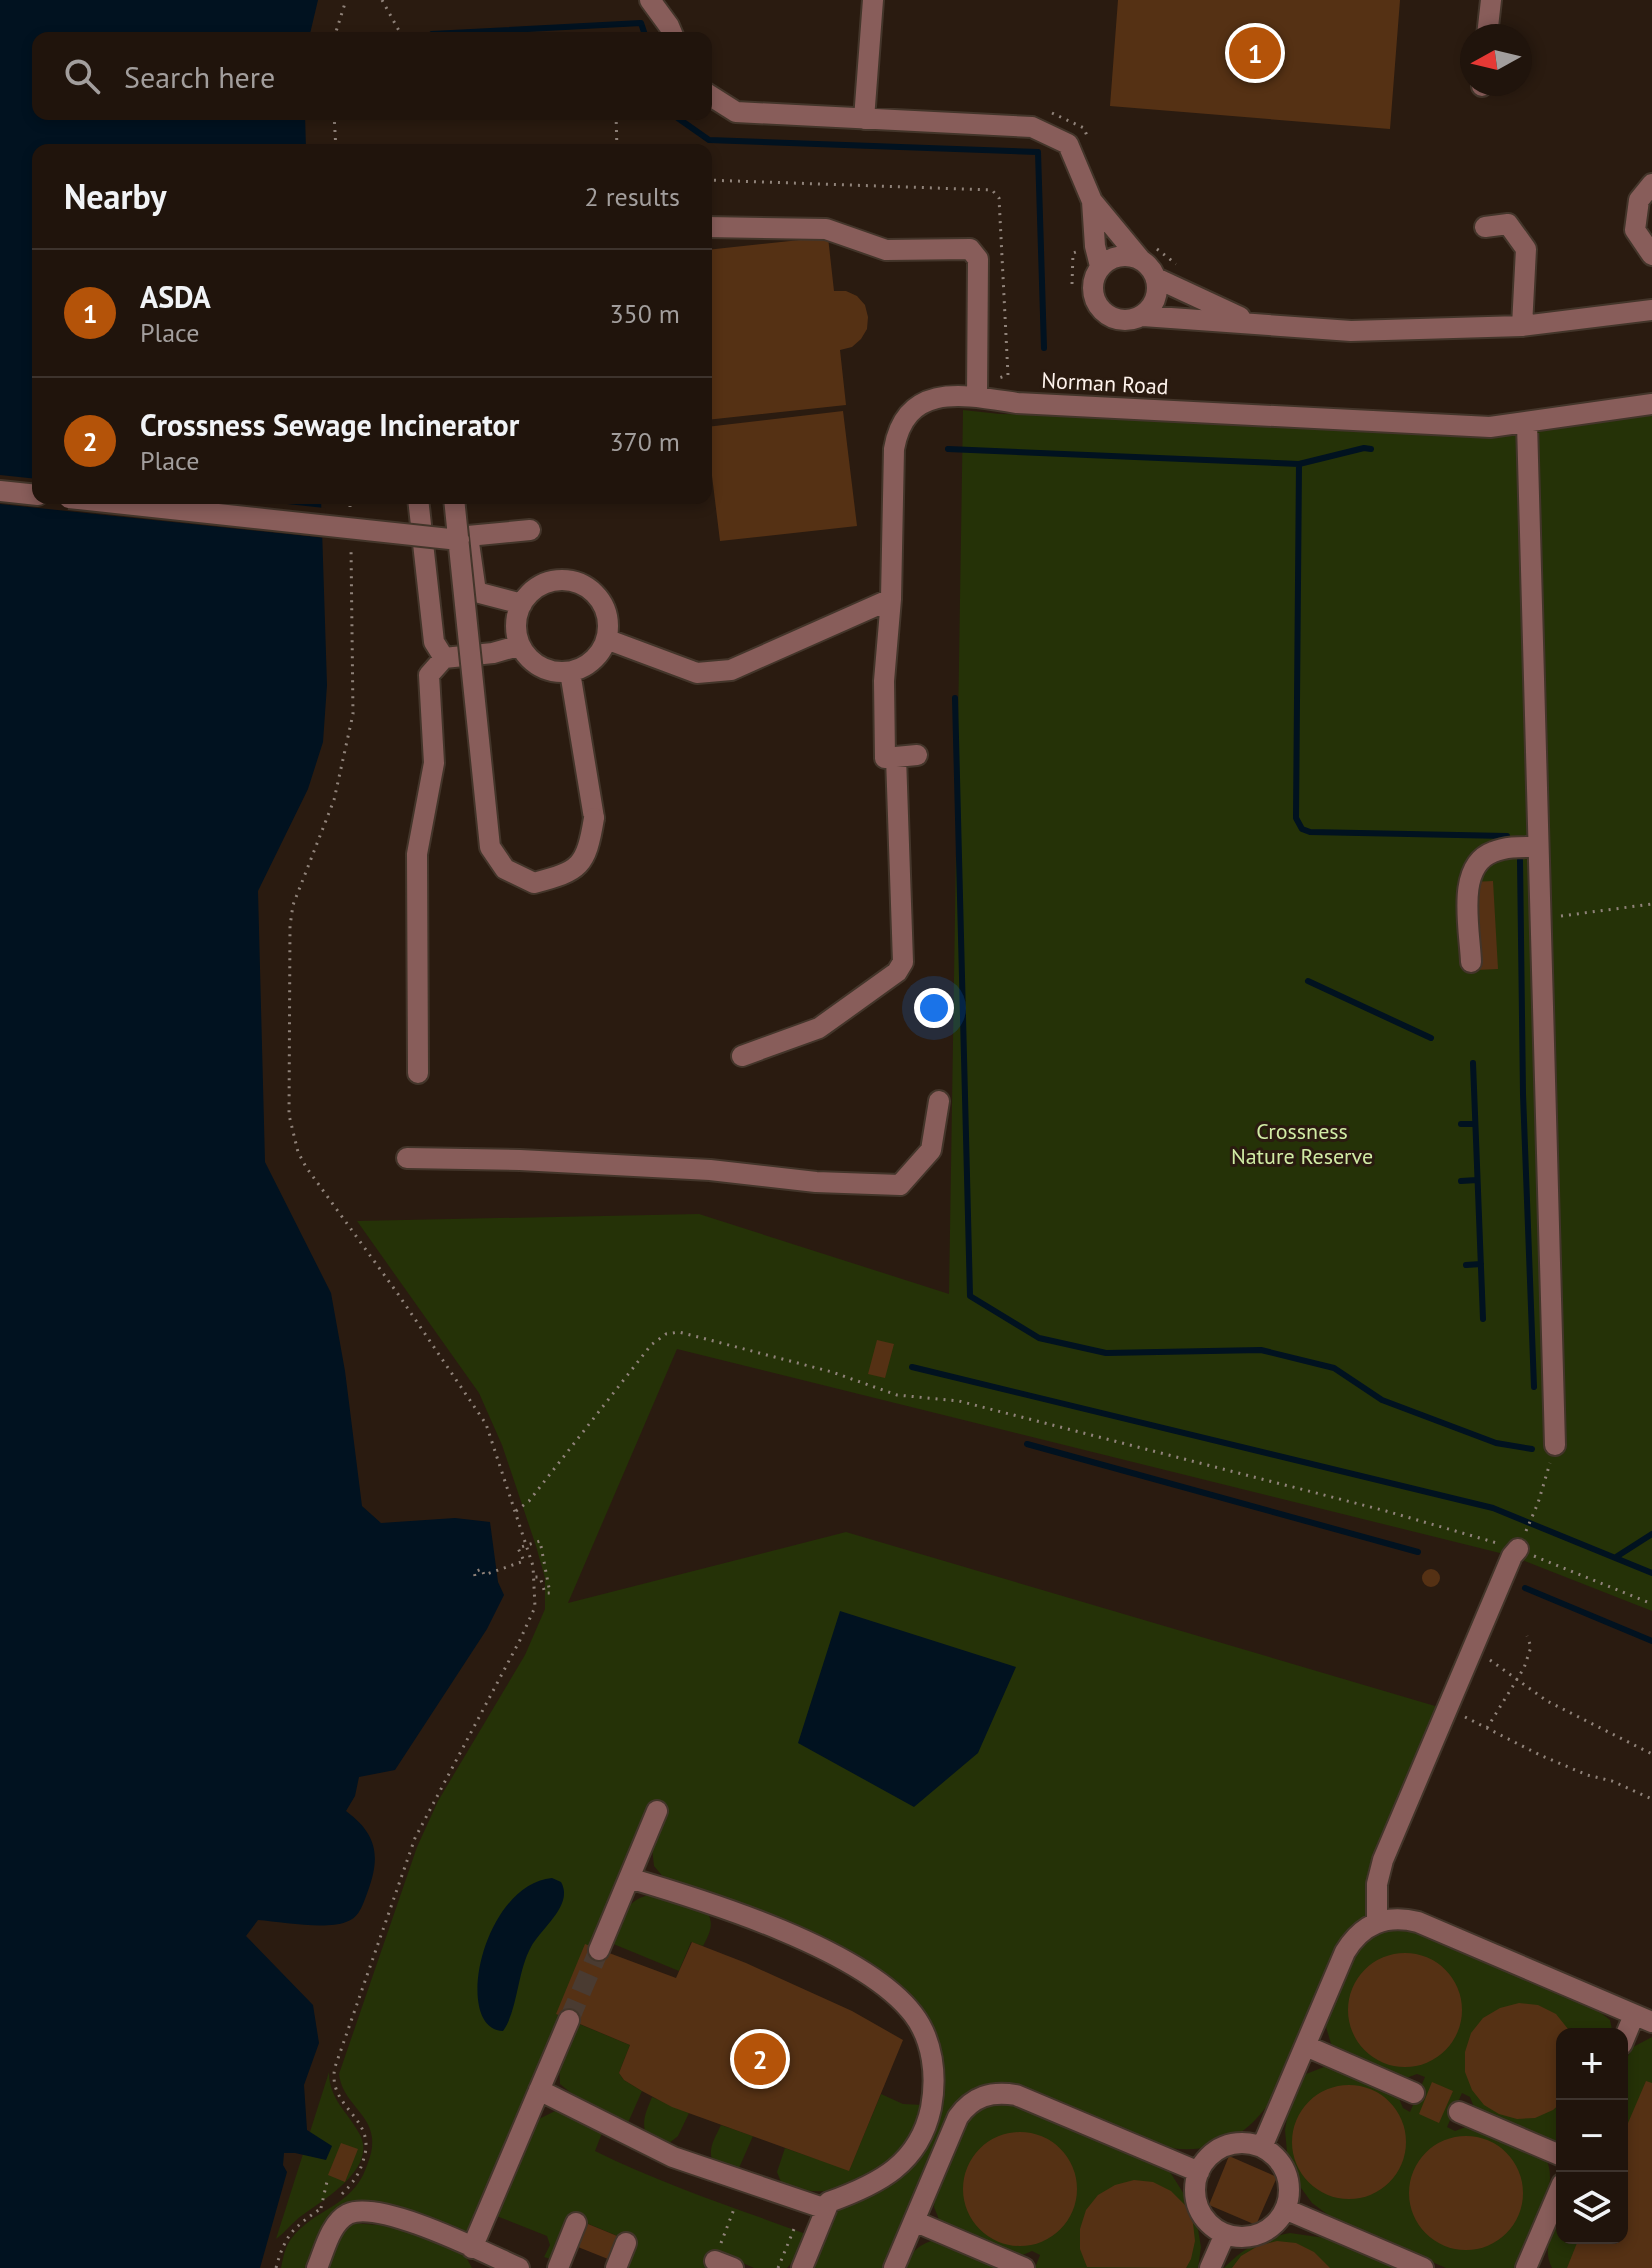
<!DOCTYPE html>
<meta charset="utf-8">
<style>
:root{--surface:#20140c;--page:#2d211a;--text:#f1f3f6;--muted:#a29e9d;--line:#3d332d;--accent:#b45309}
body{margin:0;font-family:"PT Sans",sans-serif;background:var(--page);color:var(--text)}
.controls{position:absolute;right:24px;bottom:24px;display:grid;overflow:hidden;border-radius:16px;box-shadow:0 4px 12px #0003}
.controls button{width:72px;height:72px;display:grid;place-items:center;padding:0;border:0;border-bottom:2px solid var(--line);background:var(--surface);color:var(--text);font:40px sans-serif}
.compass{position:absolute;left:1460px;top:24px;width:72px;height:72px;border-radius:50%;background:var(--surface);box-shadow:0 4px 12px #0003;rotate:262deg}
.you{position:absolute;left:934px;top:1008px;width:28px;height:28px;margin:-20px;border:6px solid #fff;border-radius:50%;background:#1a73e8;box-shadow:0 0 0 12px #1a73e833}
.badge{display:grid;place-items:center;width:52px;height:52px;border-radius:50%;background:var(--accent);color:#fff;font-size:26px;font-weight:700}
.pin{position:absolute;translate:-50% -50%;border:4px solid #fff;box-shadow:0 2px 8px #0006}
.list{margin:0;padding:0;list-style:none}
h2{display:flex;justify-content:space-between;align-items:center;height:104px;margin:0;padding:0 32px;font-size:34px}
h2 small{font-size:26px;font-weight:400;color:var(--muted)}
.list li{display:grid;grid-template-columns:52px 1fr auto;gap:24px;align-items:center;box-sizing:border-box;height:128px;padding:0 32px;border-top:2px solid var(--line)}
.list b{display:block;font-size:30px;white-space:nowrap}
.list p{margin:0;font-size:26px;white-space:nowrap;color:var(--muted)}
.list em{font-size:26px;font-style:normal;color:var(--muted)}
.icon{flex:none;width:44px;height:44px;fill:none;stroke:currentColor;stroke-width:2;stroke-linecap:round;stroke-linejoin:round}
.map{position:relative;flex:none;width:1652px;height:2268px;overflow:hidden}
.search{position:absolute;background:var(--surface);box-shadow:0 4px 12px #0003;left:32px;top:32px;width:680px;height:88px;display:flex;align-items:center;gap:20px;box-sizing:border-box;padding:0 28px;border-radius:16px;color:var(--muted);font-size:30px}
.panel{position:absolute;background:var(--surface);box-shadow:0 4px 12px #0003;left:32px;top:144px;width:680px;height:360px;border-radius:16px}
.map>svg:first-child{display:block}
</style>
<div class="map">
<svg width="1652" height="2268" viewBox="0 0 1652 2268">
<rect width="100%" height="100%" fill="#2a1b10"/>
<!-- green -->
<path fill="#253207" d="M963 410 1000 414 1527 423 1652 410V1611L1512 1556 677 1349 568 1603 846 1532 1435 1706 1439 1714 1369 1916 1343 1936 1336 1951 1275 2094C1247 2139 1211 2157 1158 2146L1017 2086 1000 2084 983 2086 946 2123 884 2268H811L839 2208 884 2188 938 2117 911 1998 887 1976 832 1945 761 1911 664 1878 654 1866 652 1848 591 1946 557 2014 561 2016 472 2227 464 2234 455 2233C425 2220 383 2193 351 2204L310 2268H281C283 2258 285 2247 291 2239 313 2209 352 2207 366 2168 370 2158 373 2149 372 2138 370 2113 342 2102 339 2074L417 1847 438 1801 525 1655 545 1609V1578L536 1546 502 1445 479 1393 357 1221 699 1214 949 1294Z
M649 1895 707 1912C715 1924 709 1935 703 1946L691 1942 679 1971 611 1943C620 1922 624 1900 649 1895Z
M1387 1929H1410L1596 2009 1610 2020 1613 2034H1562V2139L1551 2143 1477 2115 1470 2097 1462 2093 1447 2127 1455 2131 1474 2124 1546 2159C1561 2187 1530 2242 1516 2268H1446L1335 2220 1312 2203 1296 2181 1288 2163 1285 2130 1289 2106 1306 2074 1329 2065 1395 2089 1403 2108 1410 2112 1425 2077 1417 2074 1398 2081 1332 2047 1326 2027 1328 2014 1351 1960 1367 1939Z
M577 2023 630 2045 619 2073 624 2080 642 2091 627 2125 576 2097 560 2084 559 2064Z
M1652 2037V2268H1552C1541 2247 1554 2227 1562 2207V2238H1622V2067L1633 2047Z
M329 2072C329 2099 347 2111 359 2133 379 2167 325 2199 304 2214 293 2221 286 2232 276 2239Z
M881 2094 903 2104 923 2105C910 2153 874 2186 824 2191 810 2192 793 2190 781 2182L777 2172 785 2148 849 2170Z
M652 2097 689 2113 678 2136 668 2144 646 2135C641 2120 647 2110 652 2097Z
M996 2101 1014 2103 1170 2172 1189 2202 1197 2223 1201 2247 1198 2268H1035L1040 2255 1032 2251 1013 2259 940 2222 934 2207 935 2192 965 2122 983 2104Z
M555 2111 565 2112 602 2133 595 2151C664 2185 735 2208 806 2234L797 2257 787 2268H754L720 2253 714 2268H621L632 2242 574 2218 556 2261 544 2257 550 2245 547 2236 494 2215 532 2126 539 2119Z
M721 2125 753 2136 739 2168 735 2171 713 2162C707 2149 715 2138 721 2125Z
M352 2223 404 2227 464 2253 472 2268H325L342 2231Z
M1290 2233 1332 2239 1400 2268H1224C1243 2248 1262 2238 1290 2233Z
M938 2239 1011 2268H904C910 2252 920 2243 938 2239Z"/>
<!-- water -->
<path fill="#011220" d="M0 0H318L309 38H38V114H305L306 150H38V498H321L327 685 323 742 308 789 258 891 265 1162 331 1293 345 1371 362 1506 381 1523 455 1518 490 1522 498 1582 504 1595 487 1629 395 1770 359 1777 355 1796 346 1811C381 1837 380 1861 365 1899 361 1909 358 1918 346 1922 325 1930 282 1922 258 1920L246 1936 313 2005 319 2043 304 2085 307 2130 332 2146 326 2160 295 2153H284L283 2165 287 2172 260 2268H0Z
M840 1611 1016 1667 978 1753 914 1807 798 1743Z
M552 1878 561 1882C574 1905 542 1927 531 1947 517 1972 518 2010 503 2031 452 2029 482 1885 552 1878Z"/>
<!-- pier -->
<path fill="#2a1b10" d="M0 475 38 479V498H229L325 508 326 538 0 504Z"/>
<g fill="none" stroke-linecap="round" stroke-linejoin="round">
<!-- stream -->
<path stroke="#011220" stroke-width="6" d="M432 34 641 23 646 38
M672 114 709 140 1038 152 1044 348
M948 449 1299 464 1364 448 1371 449
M1299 464 1296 818 1302 829 1310 832 1507 836
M955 698 970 1296 1039 1338 1106 1353 1261 1350 1334 1368 1382 1400 1496 1443 1532 1449
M1520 860 1523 1094 1534 1387
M1308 981 1431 1038
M1473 1063 1483 1319
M1461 1124H1475
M1461 1181 1477 1180
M1466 1265 1481 1264
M912 1367 1493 1508 1652 1573
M1027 1444 1418 1552
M1616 1557 1652 1534
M1525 1588 1652 1641"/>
</g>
<!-- building -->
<path fill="#553114" d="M1118 0H1400L1390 129 1110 106Z
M828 237 834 291H846L857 296 865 305 868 317 867 329 861 339 852 347 840 350 846 405 706 420V250Z
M843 411 857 526 720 541 706 427Z
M1493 881 1498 969 1476 970 1472 882Z
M877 1340 894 1344 885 1378 868 1374Z
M1422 1578a9 9 0 1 1 18 0a9 9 0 1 1-18 0Z
M692 1942 746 1963 852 2011 903 2040 849 2171 672 2107 642 2091 624 2080 619 2073 630 2045 556 2014 585 1944 676 1978Z
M1348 2010a57 57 0 1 1 114 0a57 57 0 1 1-114 0Z
M1519 2003 1538 2005 1556 2014 1572 2034H1562V2102L1553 2110 1535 2118 1517 2119 1499 2114 1484 2105 1472 2090 1465 2072V2052L1471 2033 1483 2018 1500 2008Z
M1646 2081 1652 2083V2268H1567L1579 2238H1622V2137Z
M1432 2082 1453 2091 1439 2123 1419 2114Z
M1292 2142a57 57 0 1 1 114 0a57 57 0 1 1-114 0Z
M963 2189a57 57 0 1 1 114 0a57 57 0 1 1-114 0Z
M1409 2193a57 57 0 1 1 114 0a57 57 0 1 1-114 0Z
M341 2143 358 2149 345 2182 328 2175Z
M1229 2156 1277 2177 1256 2225 1209 2205Z
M1134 2180 1153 2182 1171 2191 1185 2205 1193 2223 1195 2241 1191 2259 1186 2268 1087 2267 1080 2249V2229L1086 2210 1098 2195 1115 2185Z
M588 2224 622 2238 613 2261 578 2247Z
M1277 2241 1296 2243 1314 2252 1330 2268H1232L1241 2256 1258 2246Z"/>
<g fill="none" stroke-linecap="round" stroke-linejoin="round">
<!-- minor-tunnel -->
<path stroke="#4a3b31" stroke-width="20" stroke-dasharray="20 10" stroke-linecap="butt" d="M569 2020 599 1950"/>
<defs>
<path id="minor" d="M650 0 669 26 674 38
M1487 36 1491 0
M1482 86V84
M706 93 736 112 1032 127 1068 144 1092 201 1095 246 1100 266
M864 119 873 0
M1652 184 1639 200 1635 230 1652 255
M1092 201 1140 259
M706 227 826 229 886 250 970 249 978 259 977 397
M1485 227 1508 224 1526 249 1522 326
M1093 288a32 32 0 1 1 64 0a32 32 0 1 1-64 0Z
M1156 278 1240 317
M1143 316 1351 331 1522 326 1652 310
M1527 423 1555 1445
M0 491 38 495
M418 498 434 642 444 658
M516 626a46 46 0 1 1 92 0a46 46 0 1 1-92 0Z
M522 604 476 592 468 536 530 530
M606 639 697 673 731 670 891 599
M570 672 594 818
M917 755 885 758 884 681 891 599 894 449C906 381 965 395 1017 403L1490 427 1652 404
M1471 962C1470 930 1455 866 1493 852 1507 846 1523 847 1537 847
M742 1056 819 1028 897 972 903 962 896 757
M418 1073 417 854 434 763 429 675 444 658 493 653 518 646
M407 1158 520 1160 710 1170 816 1182 900 1185 931 1150 939 1101
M629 1878C707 1901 863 1949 913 2014 933 2040 937 2076 931 2108 919 2164 879 2184 829 2202L802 2268
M1377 1922V1884L1383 1860 1512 1556 1518 1549
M599 1950 657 1811
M1622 2044 1634 2015
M1306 2046 1414 2093
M539 2090 673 2157 826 2209
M1459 2112 1562 2156
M1195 2190a47 47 0 1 1 94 0a47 47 0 1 1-94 0Z
M1262 2147 1345 1952C1362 1924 1386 1914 1418 1922L1652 2022
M1285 2209 1423 2268
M914 2221 1024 2268
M472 2248 569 2020
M715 2261 733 2268
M317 2268C324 2252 330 2223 348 2214 380 2199 485 2253 519 2268
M558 2268 576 2223
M616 2268 626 2243
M894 2268 958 2117C973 2096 991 2091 1016 2095L1199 2172
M1210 2268 1225 2234
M1526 2268 1562 2184"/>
</defs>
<!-- minor casing -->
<use href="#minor" stroke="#43352a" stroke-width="24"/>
<!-- path -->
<path stroke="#90837a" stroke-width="3" stroke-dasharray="2 6" stroke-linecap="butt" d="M382 0 403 38
M334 38 346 0
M493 38H614
M1052 113 1084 128 1087 136
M334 114 336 150
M616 114 617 150
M706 180 992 190 999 198 1008 375 999 378
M1157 249 1176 264
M1072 284 1073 253 1076 252
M350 498V507
M1561 916 1652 904
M516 1511 529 1501 651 1345 666 1334 679 1332 832 1372 897 1395 959 1401 1386 1511 1497 1543
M1526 1531 1538 1503 1550 1463
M1534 1556 1652 1604
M475 1576 474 1572 482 1569 484 1575 524 1561 518 1548 540 1541 550 1593H545L540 1577H534
M1490 1660 1547 1701 1652 1754
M1465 1717 1540 1755 1587 1775 1612 1781 1652 1799
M1487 1728 1524 1668 1531 1647 1527 1636
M342 2194C352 2184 359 2175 363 2161 379 2117 326 2109 335 2067L415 1838 520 1640 535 1607 533 1566 486 1424 398 1294 306 1167 298 1152 289 1115 290 926 293 905 334 800 353 714 351 547
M321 2208 328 2177
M721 2243 734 2209
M276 2268C285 2234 294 2227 323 2207
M778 2268 794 2229"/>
<!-- minor -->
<use href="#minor" stroke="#885d5a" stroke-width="20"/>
<defs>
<path id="minor-bridge" d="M69 498 459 540
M454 498 490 847 505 869 534 883C580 871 586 867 594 818"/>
</defs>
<!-- minor-bridge casing -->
<use href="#minor-bridge" stroke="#43352a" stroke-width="24" stroke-linecap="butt"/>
<!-- minor-bridge -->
<use href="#minor-bridge" stroke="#885d5a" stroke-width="20"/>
</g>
<g text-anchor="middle" stroke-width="6" stroke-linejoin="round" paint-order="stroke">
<!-- street labels -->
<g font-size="22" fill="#fdf2eb" stroke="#2a1b10">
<text transform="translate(1105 383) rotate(3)" y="8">Norman Road</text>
</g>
<!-- park labels -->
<g font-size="22" fill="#d1eca5" stroke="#2a1b10">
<text x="1302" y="1139">Crossness<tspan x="1302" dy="25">Nature Reserve</tspan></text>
</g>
</g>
</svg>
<div class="controls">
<button>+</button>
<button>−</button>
<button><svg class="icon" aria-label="layers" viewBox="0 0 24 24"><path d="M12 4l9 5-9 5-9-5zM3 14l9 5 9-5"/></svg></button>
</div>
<svg class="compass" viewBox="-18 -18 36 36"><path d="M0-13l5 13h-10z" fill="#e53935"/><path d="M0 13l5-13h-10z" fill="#a29e9d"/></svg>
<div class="you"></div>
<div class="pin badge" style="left:1255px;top:53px">1</div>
<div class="pin badge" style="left:760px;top:2059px">2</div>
<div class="search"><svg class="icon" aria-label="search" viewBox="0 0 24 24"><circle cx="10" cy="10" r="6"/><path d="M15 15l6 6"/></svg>Search here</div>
<section class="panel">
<h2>Nearby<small>2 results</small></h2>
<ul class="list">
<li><span class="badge">1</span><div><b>ASDA</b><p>Place</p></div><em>350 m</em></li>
<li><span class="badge">2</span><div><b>Crossness Sewage Incinerator</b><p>Place</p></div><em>370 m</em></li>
</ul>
</section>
</div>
